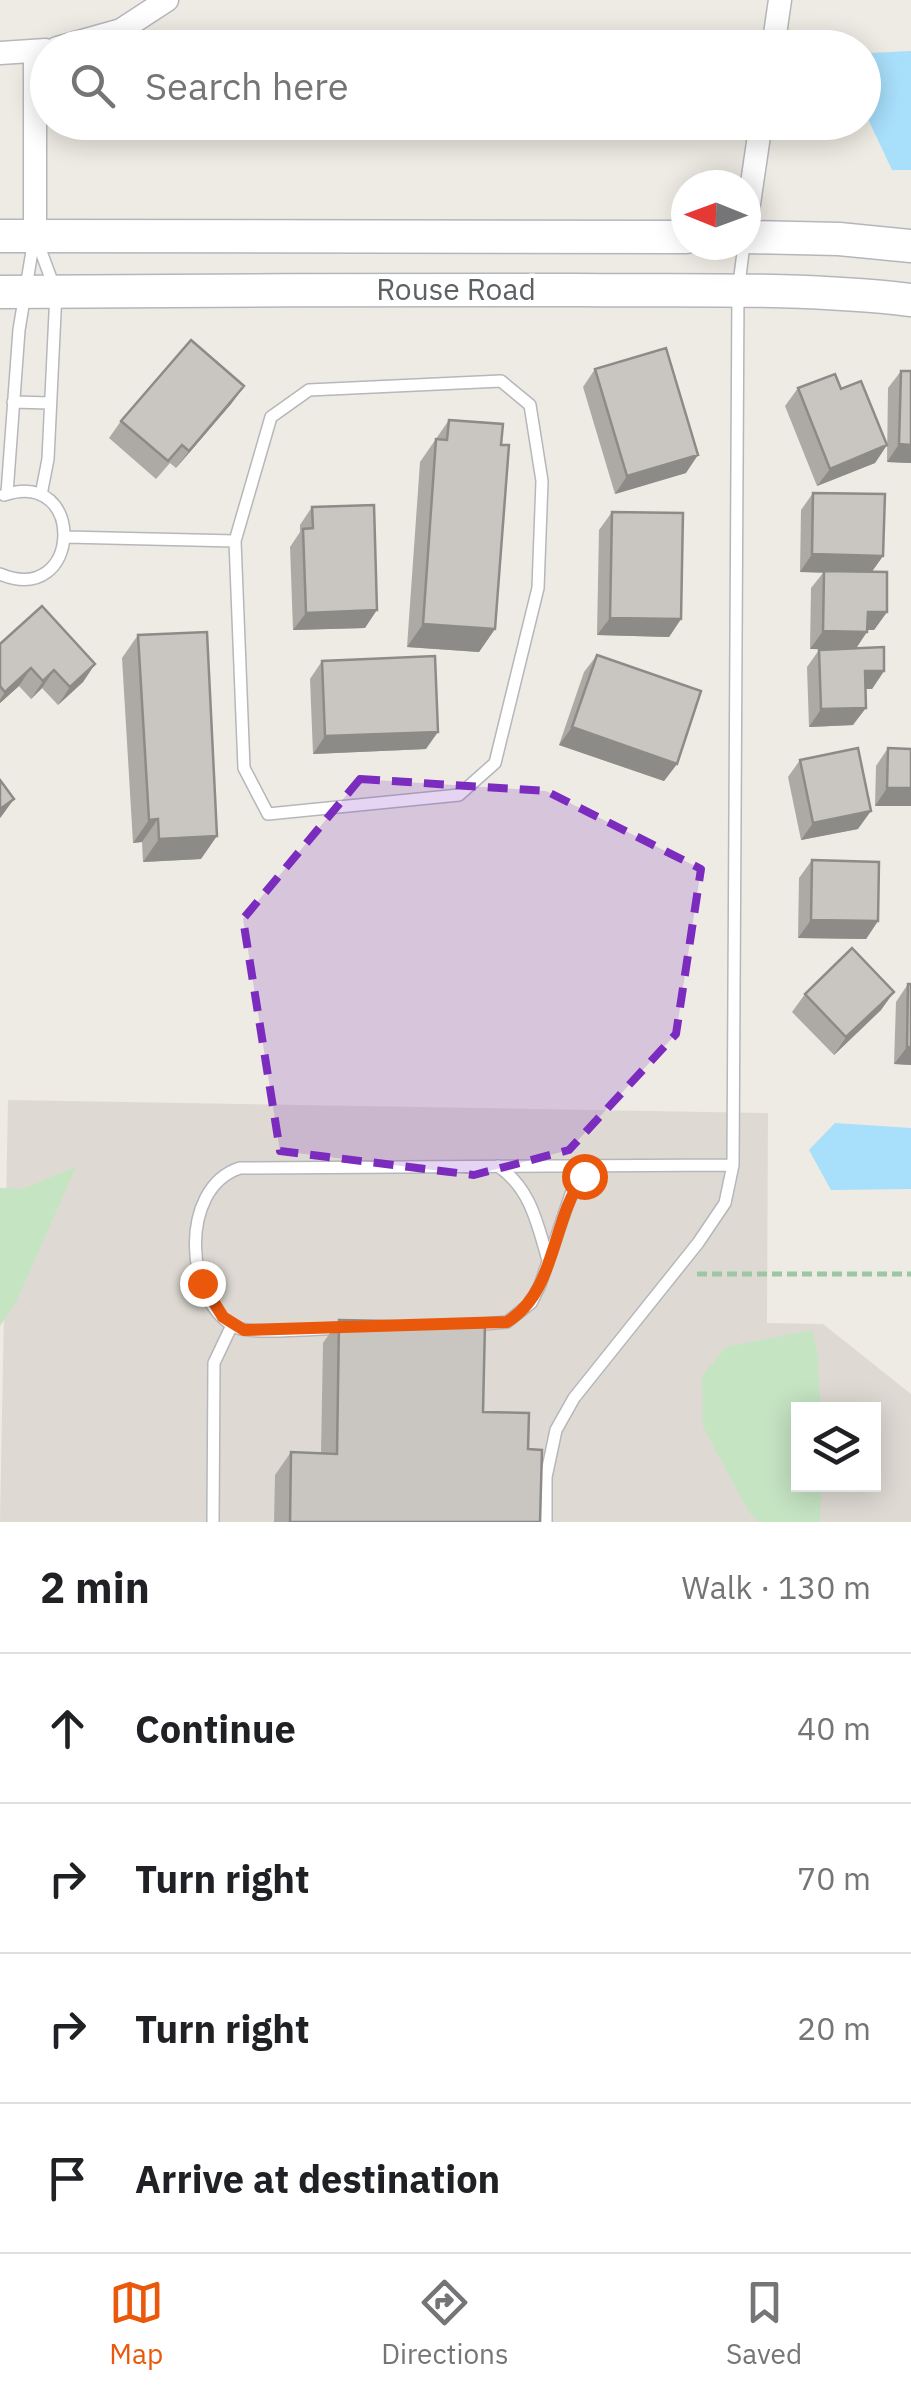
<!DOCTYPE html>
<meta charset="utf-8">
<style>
:root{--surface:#fff;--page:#f6f6f6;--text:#202124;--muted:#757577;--line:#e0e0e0;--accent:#ea580c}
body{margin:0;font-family:"IBM Plex Sans",sans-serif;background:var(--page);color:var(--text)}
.controls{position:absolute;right:30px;bottom:30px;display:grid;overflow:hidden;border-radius:0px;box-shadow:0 5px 25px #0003}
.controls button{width:90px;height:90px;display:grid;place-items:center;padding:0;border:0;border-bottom:2px solid var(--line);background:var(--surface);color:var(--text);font:50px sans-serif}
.compass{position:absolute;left:671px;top:170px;width:90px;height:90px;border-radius:50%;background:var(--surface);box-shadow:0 5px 25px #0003;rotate:271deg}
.stop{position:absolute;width:30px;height:30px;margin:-22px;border:8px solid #ea580c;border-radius:50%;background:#fff}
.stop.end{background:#ea580c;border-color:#fff;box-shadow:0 2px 10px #0008}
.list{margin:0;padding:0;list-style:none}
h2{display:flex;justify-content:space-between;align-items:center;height:130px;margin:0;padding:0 40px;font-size:42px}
h2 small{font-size:32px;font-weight:400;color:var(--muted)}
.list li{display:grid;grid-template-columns:65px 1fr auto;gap:30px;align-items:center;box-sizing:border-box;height:150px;padding:0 40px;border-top:2px solid var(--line)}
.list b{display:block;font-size:38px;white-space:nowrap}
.list em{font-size:32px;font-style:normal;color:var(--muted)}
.icon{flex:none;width:55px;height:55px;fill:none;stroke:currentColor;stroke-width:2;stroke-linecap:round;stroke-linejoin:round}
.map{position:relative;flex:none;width:911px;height:1522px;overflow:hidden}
.search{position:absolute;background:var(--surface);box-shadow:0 5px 25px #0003;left:30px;right:30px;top:30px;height:110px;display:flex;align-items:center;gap:25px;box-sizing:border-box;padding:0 35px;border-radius:55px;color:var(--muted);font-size:38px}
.sheet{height:730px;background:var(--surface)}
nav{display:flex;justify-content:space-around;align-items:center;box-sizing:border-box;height:140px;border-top:2px solid var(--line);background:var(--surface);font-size:28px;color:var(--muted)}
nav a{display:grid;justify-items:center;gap:5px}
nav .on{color:var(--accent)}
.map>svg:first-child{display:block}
</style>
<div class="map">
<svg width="911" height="1522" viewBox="0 0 911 1522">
<rect width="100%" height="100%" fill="#eeebe4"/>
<!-- education -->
<path fill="#dedad3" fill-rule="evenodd" d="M8 1100 768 1113 767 1323 823 1324 911 1394V1522H0ZM798 1410H874V1484H798Z"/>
<!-- green -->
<path fill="#c5e4c2" d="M76 1167 16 1302 0 1326V1188L22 1189Z
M812 1330 818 1355 820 1409 798 1410V1484L821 1485 820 1522H759L749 1512 703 1427 702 1376 726 1347Z"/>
<!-- water -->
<path fill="#a8dffb" d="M911 51V170H892L868 119 869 53Z
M835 1123 911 1128V1189L831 1190 809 1150Z"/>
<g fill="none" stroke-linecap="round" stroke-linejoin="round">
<defs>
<path id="lane" d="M36 238 56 292 48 459 41 495
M501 381 530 405 542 481 538 588 495 763 459 795 268 814 244 768 235 541 271 417 309 390Z
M13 402 50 403
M7 493 19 330 34 239
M66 537 235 541
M0 574C82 608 87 467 4 495
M498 1166C531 1189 537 1223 548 1260
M474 1325 507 1322 531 1303 540 1285 571 1194 597 1165
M346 1328C322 1328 256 1335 238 1328 185 1305 177 1188 240 1168L733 1165
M213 1522 214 1363 232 1325
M546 1522V1477L556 1430 574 1398 698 1243 725 1203 733 1165 738 291 744 245"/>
<path id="street" d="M57 48 121 30 167 0
M773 48 780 0
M0 53 46 50
M746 224 761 122
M35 235V53"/>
<path id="secondary" d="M0 236 686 237
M746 237 839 239 911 246
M0 292C192 291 385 289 577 290 688 291 801 287 911 300"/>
</defs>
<!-- lane casing -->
<use href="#lane" stroke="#b5b7bb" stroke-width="14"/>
<!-- street casing -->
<use href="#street" stroke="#b5b7bb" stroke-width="25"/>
<!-- secondary casing -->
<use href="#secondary" stroke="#b3b7bb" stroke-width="35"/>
<!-- path -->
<path stroke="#9cc6a4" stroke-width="5" stroke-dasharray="10 5" stroke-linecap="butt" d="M697 1274H911"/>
<!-- lane -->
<use href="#lane" stroke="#fff" stroke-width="11"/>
<!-- street -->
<use href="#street" stroke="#fff" stroke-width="22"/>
<!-- secondary -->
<use href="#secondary" stroke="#fff" stroke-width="32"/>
</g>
<!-- wall -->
<path fill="#adaaa6" d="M595 369 686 473 615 494 583 387Z
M901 371H911V463L887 462 888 388Z
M244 386 231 404 176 468 170 463 156 479 109 438 121 421Z
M798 388 841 389 887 445 875 463 817 486 785 406Z
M449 420 501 445 495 629 479 652 407 647 420 462Z
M813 493 883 556 872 571 887 612 874 630H867L856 648 884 671 872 689H865L853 725 809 727 807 667 819 650 824 649H810L811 588 823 573 800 572 801 510Z
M312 507 365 628 293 630 290 547 300 532V525Z
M612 512 681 619 669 637 597 635 599 530Z
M138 635 201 859 143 862 142 842 133 843 122 658Z
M0 644 95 664 83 682 58 705 42 688 31 699 19 686 0 703Z
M597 655 677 764 664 781 559 745 584 672Z
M322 661 426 749 313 754 310 679Z
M888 748 911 749V806H875L876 766Z
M800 760 858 829 801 840 788 777Z
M812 860 878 921 866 939 798 938 799 878Z
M908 984H911V1065L894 1064 896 1002Z
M805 994 881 1010 834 1055 792 1012Z
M339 1320 483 1412 528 1449 540 1522H274L275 1475 291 1452 321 1453 323 1343Z"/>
<!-- shaded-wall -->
<path fill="#8d8b87" d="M244 386 231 404 176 468 189 451Z
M899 444 911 445V463L887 462Z
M887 445 875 463 817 486 830 469Z
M698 455 686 473 615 494 627 476Z
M812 554 883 556 871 573 800 572Z
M377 610 365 628 293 630 306 613Z
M868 612H887L874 630H855Z
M610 618 681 619 669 637 597 635Z
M423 624 495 629 479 652 407 647Z
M823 631 867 632 855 650 810 649Z
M95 664 83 682 58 705 70 687Z
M31 668 19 686 0 703V700L5 692Z
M54 670 42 688 31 699 43 681Z
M865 671H884L872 689H852Z
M866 708 853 725 809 727 821 709Z
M572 727 677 764 664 781 559 745Z
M438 732 426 749 313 754 325 736Z
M887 788H911V806H875Z
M14 799 1 817 0 818V809Z
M871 811 858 829 801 840 813 823Z
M158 819 142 842 133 843 149 820Z
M217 836 201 859 143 862 159 839Z
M811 920 878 921 866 939 798 938Z
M894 992 881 1010 834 1055 846 1037Z
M907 1047H911V1065L894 1064Z"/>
<!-- building -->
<path fill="#c9c6c1" stroke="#8d8b87" stroke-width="2.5" d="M191 340 244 386 189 451 182 445 168 461 121 421Z
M666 348 698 455 627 476 595 369Z
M901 371H911V445L899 444Z
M835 374 841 389 861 381 887 445 830 469 798 388Z
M449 420 503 424 501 445H509L495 629 423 624 436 439 447 440Z
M813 493 885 494 883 556 812 554Z
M374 505 377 610 306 613 303 529 313 528 312 507Z
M612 512 683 513 681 619 610 618Z
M824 571 887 572V612H868L867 632 823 631Z
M42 606 95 664 70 687 54 670 43 681 31 668 5 692 0 686V644Z
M207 632 217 836 159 839 158 819 149 820 138 635Z
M884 647V671H865L866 708 821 709 819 650Z
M597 655 701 691 677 764 572 727Z
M435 656 438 732 325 736 322 661Z
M858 748 871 811 813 823 800 760Z
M888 748 911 749V788H887Z
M0 780 14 799 0 809Z
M812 860 879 862 878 921 811 920Z
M852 948 894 992 846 1037 805 994Z
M908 984H911V1047H907Z
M339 1320 485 1323 483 1412 529 1413 528 1449 542 1450 540 1522H290L291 1452 337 1454Z"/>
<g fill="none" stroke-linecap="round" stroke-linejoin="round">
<!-- route -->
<path stroke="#ea580c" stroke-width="12" d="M202 1283 223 1317 244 1330 507 1322C557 1291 551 1220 584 1176"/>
</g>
<!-- marked area -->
<path fill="#7b2cbf" fill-opacity="0.2" stroke="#7b2cbf" stroke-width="8" stroke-dasharray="20 12" stroke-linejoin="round" d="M360 779 546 791 701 869 676 1034 569 1150 474 1175 280 1151 243 919Z"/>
<g text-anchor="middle" stroke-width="9" stroke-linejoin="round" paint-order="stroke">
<!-- street labels -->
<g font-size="30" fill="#5c6164" stroke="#fff">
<text x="456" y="300">Rouse Road</text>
</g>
</g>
</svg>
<div class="controls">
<button><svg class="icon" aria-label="layers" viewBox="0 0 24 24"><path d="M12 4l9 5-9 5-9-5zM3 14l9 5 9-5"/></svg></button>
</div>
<svg class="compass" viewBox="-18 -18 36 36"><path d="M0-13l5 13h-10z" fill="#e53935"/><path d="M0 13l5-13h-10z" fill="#757577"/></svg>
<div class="stop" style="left:584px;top:1176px"></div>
<div class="stop end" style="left:202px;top:1283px"></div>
<div class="search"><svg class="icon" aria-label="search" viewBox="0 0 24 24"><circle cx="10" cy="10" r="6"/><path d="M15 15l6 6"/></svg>Search here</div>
</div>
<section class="sheet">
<h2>2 min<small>Walk · 130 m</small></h2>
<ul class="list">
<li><svg class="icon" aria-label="ahead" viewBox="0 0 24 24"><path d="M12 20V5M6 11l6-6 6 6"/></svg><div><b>Continue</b></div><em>40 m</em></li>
<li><svg class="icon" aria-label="right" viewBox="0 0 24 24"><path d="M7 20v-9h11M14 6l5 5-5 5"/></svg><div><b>Turn right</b></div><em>70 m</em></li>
<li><svg class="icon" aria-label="right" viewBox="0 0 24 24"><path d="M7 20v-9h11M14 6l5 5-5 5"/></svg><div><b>Turn right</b></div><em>20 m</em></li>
<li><svg class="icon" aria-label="arrive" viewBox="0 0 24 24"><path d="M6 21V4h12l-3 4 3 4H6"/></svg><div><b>Arrive at destination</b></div></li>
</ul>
</section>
<nav>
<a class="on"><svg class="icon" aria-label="map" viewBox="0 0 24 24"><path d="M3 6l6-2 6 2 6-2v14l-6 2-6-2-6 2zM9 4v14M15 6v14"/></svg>Map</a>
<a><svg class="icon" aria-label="directions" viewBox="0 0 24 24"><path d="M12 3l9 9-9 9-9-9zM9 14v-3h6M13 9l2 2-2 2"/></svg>Directions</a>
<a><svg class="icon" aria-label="saved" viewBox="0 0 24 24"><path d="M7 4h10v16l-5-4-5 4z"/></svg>Saved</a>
</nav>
